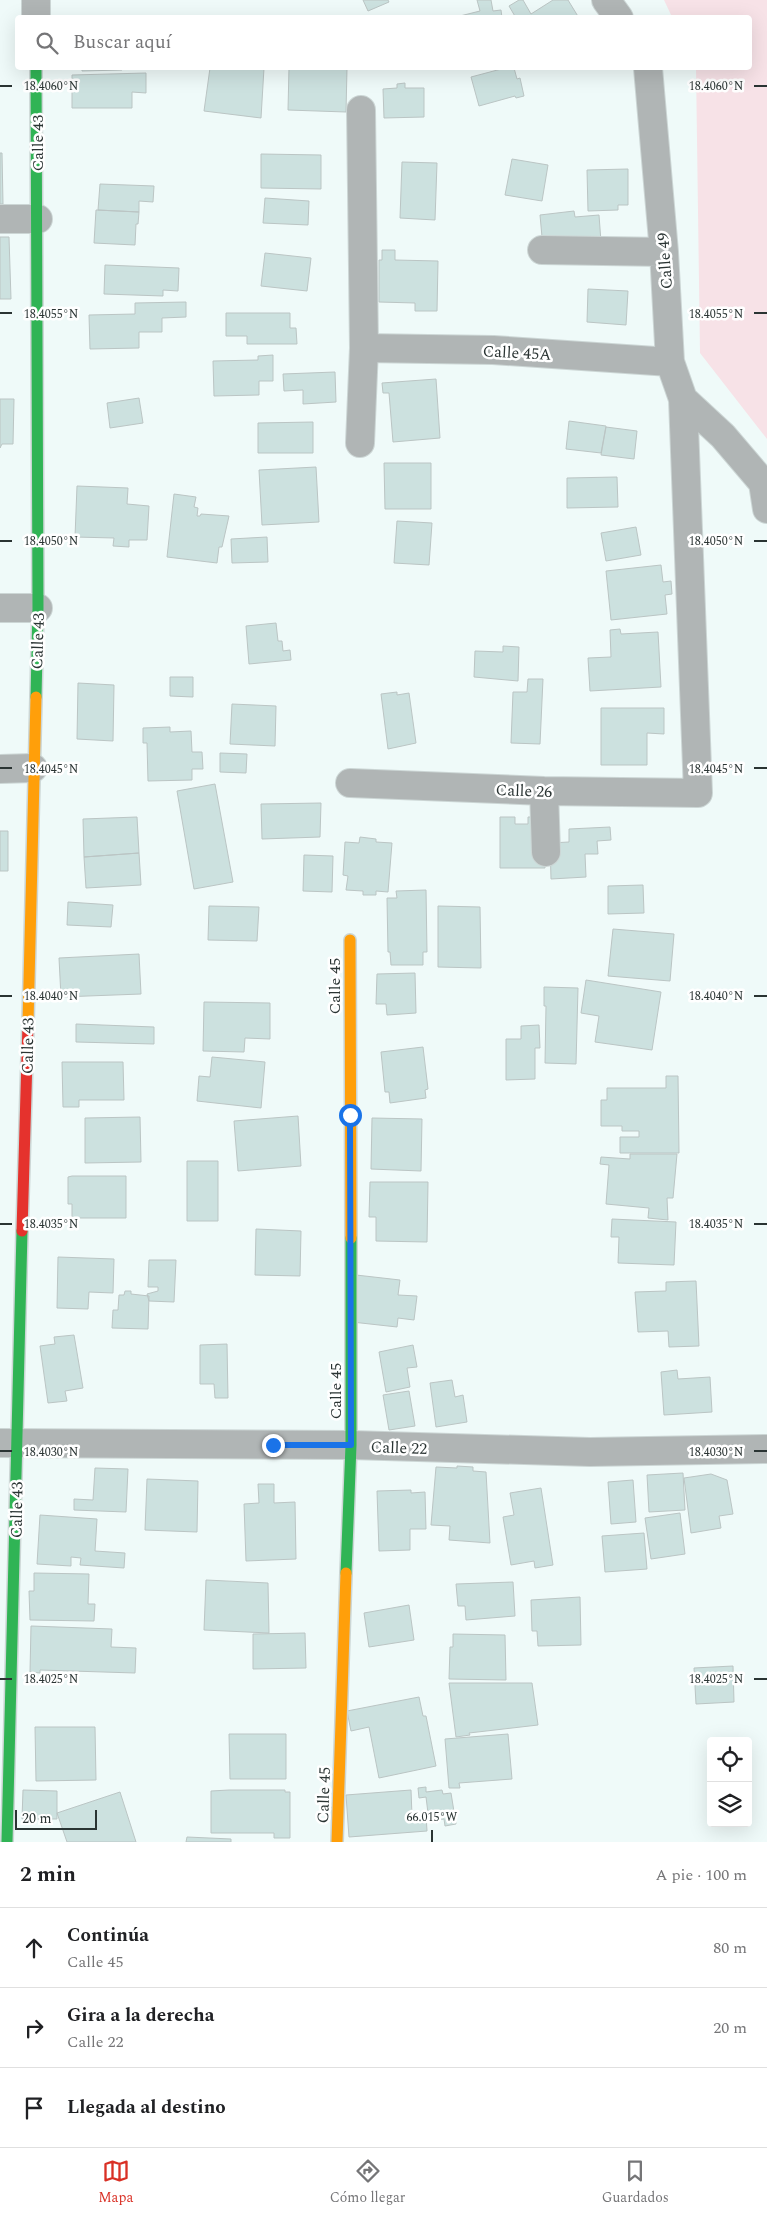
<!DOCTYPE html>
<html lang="es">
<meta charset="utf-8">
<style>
:root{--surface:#fff;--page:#f6f6f6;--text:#202124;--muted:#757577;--line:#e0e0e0;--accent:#d93025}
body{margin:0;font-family:Spectral,serif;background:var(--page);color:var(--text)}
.controls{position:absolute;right:15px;bottom:15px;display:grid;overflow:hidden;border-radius:5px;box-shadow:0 5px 20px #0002}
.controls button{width:45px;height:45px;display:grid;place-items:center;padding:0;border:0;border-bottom:1px solid var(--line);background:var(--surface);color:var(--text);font:25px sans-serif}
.scale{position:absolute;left:15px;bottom:12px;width:82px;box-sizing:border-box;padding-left:5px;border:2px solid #2a3433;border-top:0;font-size:14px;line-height:18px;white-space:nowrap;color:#2a3433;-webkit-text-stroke:4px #fff;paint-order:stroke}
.stop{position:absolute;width:15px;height:15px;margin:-11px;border:4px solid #1a73e8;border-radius:50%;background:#fff}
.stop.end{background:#1a73e8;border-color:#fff;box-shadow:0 1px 5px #0008}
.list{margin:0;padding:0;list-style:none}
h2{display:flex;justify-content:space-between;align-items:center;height:65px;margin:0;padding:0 20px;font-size:21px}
h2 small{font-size:16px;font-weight:400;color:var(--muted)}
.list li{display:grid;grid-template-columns:32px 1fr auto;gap:15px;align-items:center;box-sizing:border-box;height:80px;padding:0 20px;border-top:1px solid var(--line)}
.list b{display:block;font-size:19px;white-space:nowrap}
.list p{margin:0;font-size:16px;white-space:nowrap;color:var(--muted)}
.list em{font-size:16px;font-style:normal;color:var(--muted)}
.icon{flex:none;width:28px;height:28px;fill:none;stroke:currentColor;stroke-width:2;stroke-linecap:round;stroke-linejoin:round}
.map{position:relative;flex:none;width:767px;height:1842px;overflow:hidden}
.search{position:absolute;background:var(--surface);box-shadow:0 5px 20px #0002;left:15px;right:15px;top:15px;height:55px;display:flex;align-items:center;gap:12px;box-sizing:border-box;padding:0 18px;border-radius:5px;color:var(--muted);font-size:19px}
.sheet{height:305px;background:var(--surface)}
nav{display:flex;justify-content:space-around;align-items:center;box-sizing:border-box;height:70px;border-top:1px solid var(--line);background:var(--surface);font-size:14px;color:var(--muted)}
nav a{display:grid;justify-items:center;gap:2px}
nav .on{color:var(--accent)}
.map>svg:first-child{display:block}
</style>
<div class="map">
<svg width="767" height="1842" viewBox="0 0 767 1842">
<rect width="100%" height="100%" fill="#effaf9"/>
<!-- green -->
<path fill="#f7e2e7" d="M664 0H767V439L700 353 696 68H750V18L672 17Z"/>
<!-- building -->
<path fill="#cce1df" stroke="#bbc5c4" d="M363 0H388L389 2 368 11Z
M477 0H491L493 11 501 10 502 18H452L480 11Z
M519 0H523L531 14 553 0H568L579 18H516L509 6Z
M82 68H122V70L82 71Z
M210 68H264L261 118 204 111Z
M289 68H347L346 112 288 110Z
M505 68H514L517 79 520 78 524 96 516 98 515 96 479 106 471 77Z
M146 73V93L132 92V108H72V75Z
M405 83V88H424V117L384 118 383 89 397 88V84Z
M0 153H2L3 204H0Z
M261 154 321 155V189L261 188Z
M512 159 548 165 542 201 505 195Z
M402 162 437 163 435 220 400 218Z
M628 169V205H618V210L588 211 587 170Z
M100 184 154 186 153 202 139 201V212L98 210Z
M265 198 309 201 308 225 263 223Z
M96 210 139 212 138 224H136L135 245 94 243Z
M574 211 575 217 599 215 601 242 543 248 540 215Z
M0 237H9L11 299H0Z
M382 250H395V260L438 261 437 311H415V303L379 302V260H382Z
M265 253 311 258 307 291 261 286Z
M105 265 179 268 178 291 163 290V296L104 294Z
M588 289 628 291 626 325 587 322Z
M186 302V317L162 318V332H139V348L90 349 89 315 135 314V303Z
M226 313H290V328H296L297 344H247V336H226Z
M273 355V381H259V395L214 396 213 361 258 360V356Z
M335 372 336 402 303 404V390L284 391 283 374Z
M436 379 440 438 393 442 389 393H383L382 383Z
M139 398 143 423 110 428 107 403Z
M0 399H14L13 444H2L0 448Z
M569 421 606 426 601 453 566 449Z
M313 422V453H258V423Z
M606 427 637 431 634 459 601 455Z
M384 463H431V509H385Z
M316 467 319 522 262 525 259 470Z
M617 477 618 507 567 508V478Z
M77 486 128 488 127 504 149 506 147 540H129V547L113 546 114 538 75 537Z
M174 494 196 497 194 507 198 508 197 516H200L201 514 229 516 222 547H219L217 563 167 557Z
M397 521 432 523 429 565 394 563Z
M636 527 641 555 606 561 601 533Z
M267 537 268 562 232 563 231 539Z
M661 565 663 582 671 581 672 594 665 595 667 614 611 620 606 571Z
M276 623 278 641H282L283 651 290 650 291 660 249 664 246 626Z
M620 629 621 634 658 632 661 687 590 691 588 658 611 657 610 630Z
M503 646 519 647 518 681 474 677 475 651 503 652Z
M170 677H193V697L170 696Z
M528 679H543L540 744 511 743 513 692H527Z
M78 683 114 685 113 741 77 739Z
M397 692V695L409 693 416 743 388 749 381 694Z
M232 704 276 706 275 746 230 744Z
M601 708H664V734L647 733V765H601Z
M170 727V732L191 731 192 752H202L203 769H192V780L148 781 147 743H143V728Z
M220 753 247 754 246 773 220 772Z
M215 784 233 882 194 889 177 791Z
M321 803 320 837 262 839 261 804Z
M137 817 139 853 84 857 83 819Z
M500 817H515V824H528V817H545V868H500Z
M610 827 611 840 597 841 598 854H585L586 877 551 879 550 843 569 842V829Z
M0 831H8V871H0Z
M360 837 376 839V842L392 843 388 892 376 891V895H363V891L346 890 348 876 343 875 345 842 359 843Z
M139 853 141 885 86 888 84 857Z
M304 855 333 856 332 892 303 891Z
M643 885 644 913 608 914V886Z
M426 890 427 952H423V965H391L390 952H388L387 898H397L396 891Z
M68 902 113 905 111 927 67 925Z
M209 906 259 907 257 941 208 940Z
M438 906 480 907 481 968 438 967Z
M613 929 674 934 670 981 608 976Z
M139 954 141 994 61 997 59 958Z
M415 973 416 1013 387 1015 386 1004H376L377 974Z
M586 980 661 992 652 1050 595 1042 599 1016 581 1013Z
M544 987 578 988 576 1064 545 1063 546 1006H544Z
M204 1002 270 1003V1039L245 1038 244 1052 203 1051Z
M76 1024 154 1027V1044L76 1042Z
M539 1025 540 1048H535V1079L506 1080V1039H521V1026Z
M423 1047 428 1089 425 1090 426 1098 390 1103 389 1092H385L381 1052Z
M212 1057 265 1062 261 1108 197 1101 199 1076 210 1077Z
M62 1062H123L124 1100H79V1107H63Z
M666 1076H678L679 1153H620V1137H639V1131H622V1126H601V1100H607V1088H666Z
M298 1116 301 1166 238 1171 234 1121Z
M140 1117 141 1162 85 1163V1118Z
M372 1118 422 1119 421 1171 371 1169Z
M630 1154H677L673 1198H667L668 1220 648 1218 649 1208 606 1204 609 1165 600 1164 601 1157 630 1159Z
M187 1161H218V1221H187Z
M72 1176H126V1218H72V1204H68V1177Z
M370 1182H428L427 1242 376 1241V1217H369Z
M612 1219 676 1222 674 1265 618 1263 619 1237H611Z
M256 1229 301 1231 300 1276 255 1275Z
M58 1257 114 1259 113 1293 89 1292 88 1309 57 1308Z
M149 1260H176L174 1302 149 1301 147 1294 158 1291V1287H148Z
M356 1275 400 1280 398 1295 417 1296 414 1320 398 1318 397 1327 352 1322Z
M696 1281 699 1346 669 1347 668 1331 638 1332 635 1292 666 1291V1282Z
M125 1291H131V1294L149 1296 148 1329 112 1328 113 1310H118L119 1295H124Z
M74 1335 83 1388 65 1391 67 1401 48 1403 40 1346 55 1344 54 1337Z
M227 1344 228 1398H215L214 1384H200V1345Z
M413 1345 417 1367 407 1368 410 1387 386 1392 379 1352Z
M677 1370 678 1379 710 1377 712 1412 664 1415 661 1372Z
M452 1380 455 1397 463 1395 467 1422 436 1427 430 1383Z
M409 1391 415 1426 389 1430 383 1395Z
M457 1466 473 1467V1471L486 1472 490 1543 449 1540 450 1526 431 1525 436 1467 457 1468Z
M95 1468 128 1469 126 1512 74 1510V1499L93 1500Z
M683 1473 685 1510 649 1512 647 1475Z
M711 1474 727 1480 733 1514 719 1516 721 1528 691 1533 684 1478Z
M147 1479 198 1481 197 1532 145 1530Z
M633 1480 636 1522 611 1524 608 1482Z
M258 1484H274V1503L295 1502 296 1559 246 1561 244 1504 259 1503Z
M541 1488 553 1565 535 1568 534 1561 511 1565 503 1517 514 1515 510 1493Z
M411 1490V1493L425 1492 426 1529H410V1550L379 1551 377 1491Z
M680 1513 685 1554 651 1559 645 1518Z
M40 1515 97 1519 95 1551 125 1553 124 1568 80 1565 81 1558 71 1557V1566L37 1564Z
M644 1533 647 1569 605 1572 602 1536Z
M34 1573 89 1574 88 1604H95L94 1621 30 1620 29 1591H34Z
M206 1580 268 1583 269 1633 204 1630Z
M513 1582 515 1616 466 1620 465 1606H458L456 1584Z
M580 1597 581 1645 538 1646 537 1631H532L531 1600Z
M409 1605 414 1640 369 1647 364 1613Z
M31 1626 112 1629 111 1647 136 1648 135 1673 40 1670V1673L30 1672Z
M305 1633 306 1668 253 1669V1634Z
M453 1634 505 1635 506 1680 449 1679 450 1647H453Z
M733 1666 734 1702 696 1704 694 1668Z
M449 1683H532L538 1725 469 1733 470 1735 456 1737Z
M419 1697 423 1716H426L436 1766 379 1778 369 1727 351 1731 347 1711Z
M35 1727H95L96 1780 36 1781Z
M229 1734H286V1779H230Z
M508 1734 512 1779 459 1783 460 1788H449L445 1739Z
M426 1787V1792L442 1790 443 1794 451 1793 456 1824 445 1826 444 1819 429 1821 426 1797 419 1798 418 1788Z
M23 1790 57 1791V1819H22Z
M229 1790H285V1792H290V1838H274V1833H211V1791Z
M411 1790 412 1816 426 1815 427 1831 349 1837 346 1795Z
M120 1792 136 1842H67L57 1813Z
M187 1837 231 1839V1842H186Z"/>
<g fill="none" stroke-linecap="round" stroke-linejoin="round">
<defs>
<path id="street" d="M36 0V18
M606 0 619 18
M648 68 664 252 670 362 683 399 723 436 763 483 767 509
M0 219H38
M542 250 664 252
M364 348 493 350 670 362
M360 443 364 348 361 110
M0 608H38
M0 769 33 768
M350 783 544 791 698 793 683 399
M544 791 546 852
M0 1443 351 1445 590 1452 767 1449"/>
<path id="fast" d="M36 697 38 608 36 68
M346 1573 351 1445V1238
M7 1842 22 1231"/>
<path id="slow" d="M350 940 351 1238
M28 1023 36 697
M337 1842 346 1573"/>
<path id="jam" d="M22 1231 28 1023"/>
</defs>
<!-- street casing -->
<use href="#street" stroke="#ccd6d5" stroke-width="30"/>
<!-- fast casing -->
<use href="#fast" stroke="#ccd6d5" stroke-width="14"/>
<!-- slow casing -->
<use href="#slow" stroke="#ccd6d5" stroke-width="14"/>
<!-- jam casing -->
<use href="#jam" stroke="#ccd6d5" stroke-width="14"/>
<!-- street -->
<use href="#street" stroke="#b0b5b5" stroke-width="28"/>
<!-- fast -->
<use href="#fast" stroke="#30b455" stroke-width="11"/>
<!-- slow -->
<use href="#slow" stroke="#ff9f0a" stroke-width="11"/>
<!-- jam -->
<use href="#jam" stroke="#e5322d" stroke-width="11"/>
</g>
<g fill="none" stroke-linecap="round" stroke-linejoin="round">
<!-- route -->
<path stroke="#1a73e8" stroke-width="6" d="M273 1445H351L350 1115"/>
</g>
<!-- ticks -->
<path fill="none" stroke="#2a3433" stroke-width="2" d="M0 86H12M754 86H767M0 313H12M754 313H767M0 541H12M754 541H767M0 768H12M754 768H767M0 996H12M754 996H767M0 1224H12M754 1224H767M0 1451H12M754 1451H767M0 1679H12M754 1679H767M432 1830V1842"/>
<g text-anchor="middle" stroke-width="5" stroke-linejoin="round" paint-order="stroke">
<!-- street labels -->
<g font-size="16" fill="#2a3433" stroke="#fff">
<text transform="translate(37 143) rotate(-90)" y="6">Calle 43</text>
<text transform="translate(664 261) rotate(-94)" y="6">Calle 49</text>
<text transform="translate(517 352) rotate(3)" y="6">Calle 45A</text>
<text transform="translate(37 641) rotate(-88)" y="6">Calle 43</text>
<text transform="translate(524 790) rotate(2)" y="6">Calle 26</text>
<text transform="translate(334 986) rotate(-90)" y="6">Calle 45</text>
<text transform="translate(27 1046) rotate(-89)" y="6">Calle 43</text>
<text transform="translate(335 1391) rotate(-90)" y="6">Calle 45</text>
<text transform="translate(399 1447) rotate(2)" y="6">Calle 22</text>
<text transform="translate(16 1510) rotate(-89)" y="6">Calle 43</text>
<text transform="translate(323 1795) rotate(-88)" y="6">Calle 45</text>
</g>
</g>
<g font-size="12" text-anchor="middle" fill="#2a3433" stroke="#fff" stroke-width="5" stroke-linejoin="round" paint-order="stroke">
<text x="51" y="90">18.4060°N</text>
<text x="716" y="90">18.4060°N</text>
<text x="51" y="318">18.4055°N</text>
<text x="716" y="318">18.4055°N</text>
<text x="51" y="545">18.4050°N</text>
<text x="716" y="545">18.4050°N</text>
<text x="51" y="773">18.4045°N</text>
<text x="716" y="773">18.4045°N</text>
<text x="51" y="1000">18.4040°N</text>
<text x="716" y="1000">18.4040°N</text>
<text x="51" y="1228">18.4035°N</text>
<text x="716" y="1228">18.4035°N</text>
<text x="51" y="1456">18.4030°N</text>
<text x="716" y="1456">18.4030°N</text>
<text x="51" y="1683">18.4025°N</text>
<text x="716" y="1683">18.4025°N</text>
<text x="432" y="1821">66.015°W</text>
</g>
</svg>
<div class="controls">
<button><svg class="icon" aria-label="locate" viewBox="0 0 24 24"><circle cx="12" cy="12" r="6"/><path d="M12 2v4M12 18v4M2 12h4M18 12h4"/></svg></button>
<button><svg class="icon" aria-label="layers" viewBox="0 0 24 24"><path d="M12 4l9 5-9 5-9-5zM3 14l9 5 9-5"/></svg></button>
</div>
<div class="scale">20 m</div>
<div class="stop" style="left:350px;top:1115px"></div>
<div class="stop end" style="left:273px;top:1445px"></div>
<div class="search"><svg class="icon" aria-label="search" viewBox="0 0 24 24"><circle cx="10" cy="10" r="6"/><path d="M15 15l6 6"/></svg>Buscar aquí</div>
</div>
<section class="sheet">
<h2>2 min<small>A pie · 100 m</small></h2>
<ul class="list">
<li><svg class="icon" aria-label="ahead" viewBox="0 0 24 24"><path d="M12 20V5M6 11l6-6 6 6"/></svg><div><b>Continúa</b><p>Calle 45</p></div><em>80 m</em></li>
<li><svg class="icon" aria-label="right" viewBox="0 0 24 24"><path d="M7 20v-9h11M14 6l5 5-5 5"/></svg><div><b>Gira a la derecha</b><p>Calle 22</p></div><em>20 m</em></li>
<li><svg class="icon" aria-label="arrive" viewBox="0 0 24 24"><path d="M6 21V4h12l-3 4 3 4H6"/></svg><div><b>Llegada al destino</b></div></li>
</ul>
</section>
<nav>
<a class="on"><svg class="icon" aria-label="map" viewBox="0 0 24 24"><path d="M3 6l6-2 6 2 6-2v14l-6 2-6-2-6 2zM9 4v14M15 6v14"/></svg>Mapa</a>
<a><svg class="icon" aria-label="directions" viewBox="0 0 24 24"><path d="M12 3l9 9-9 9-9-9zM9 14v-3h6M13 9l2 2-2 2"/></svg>Cómo llegar</a>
<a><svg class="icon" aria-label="saved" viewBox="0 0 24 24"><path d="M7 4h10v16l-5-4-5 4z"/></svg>Guardados</a>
</nav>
